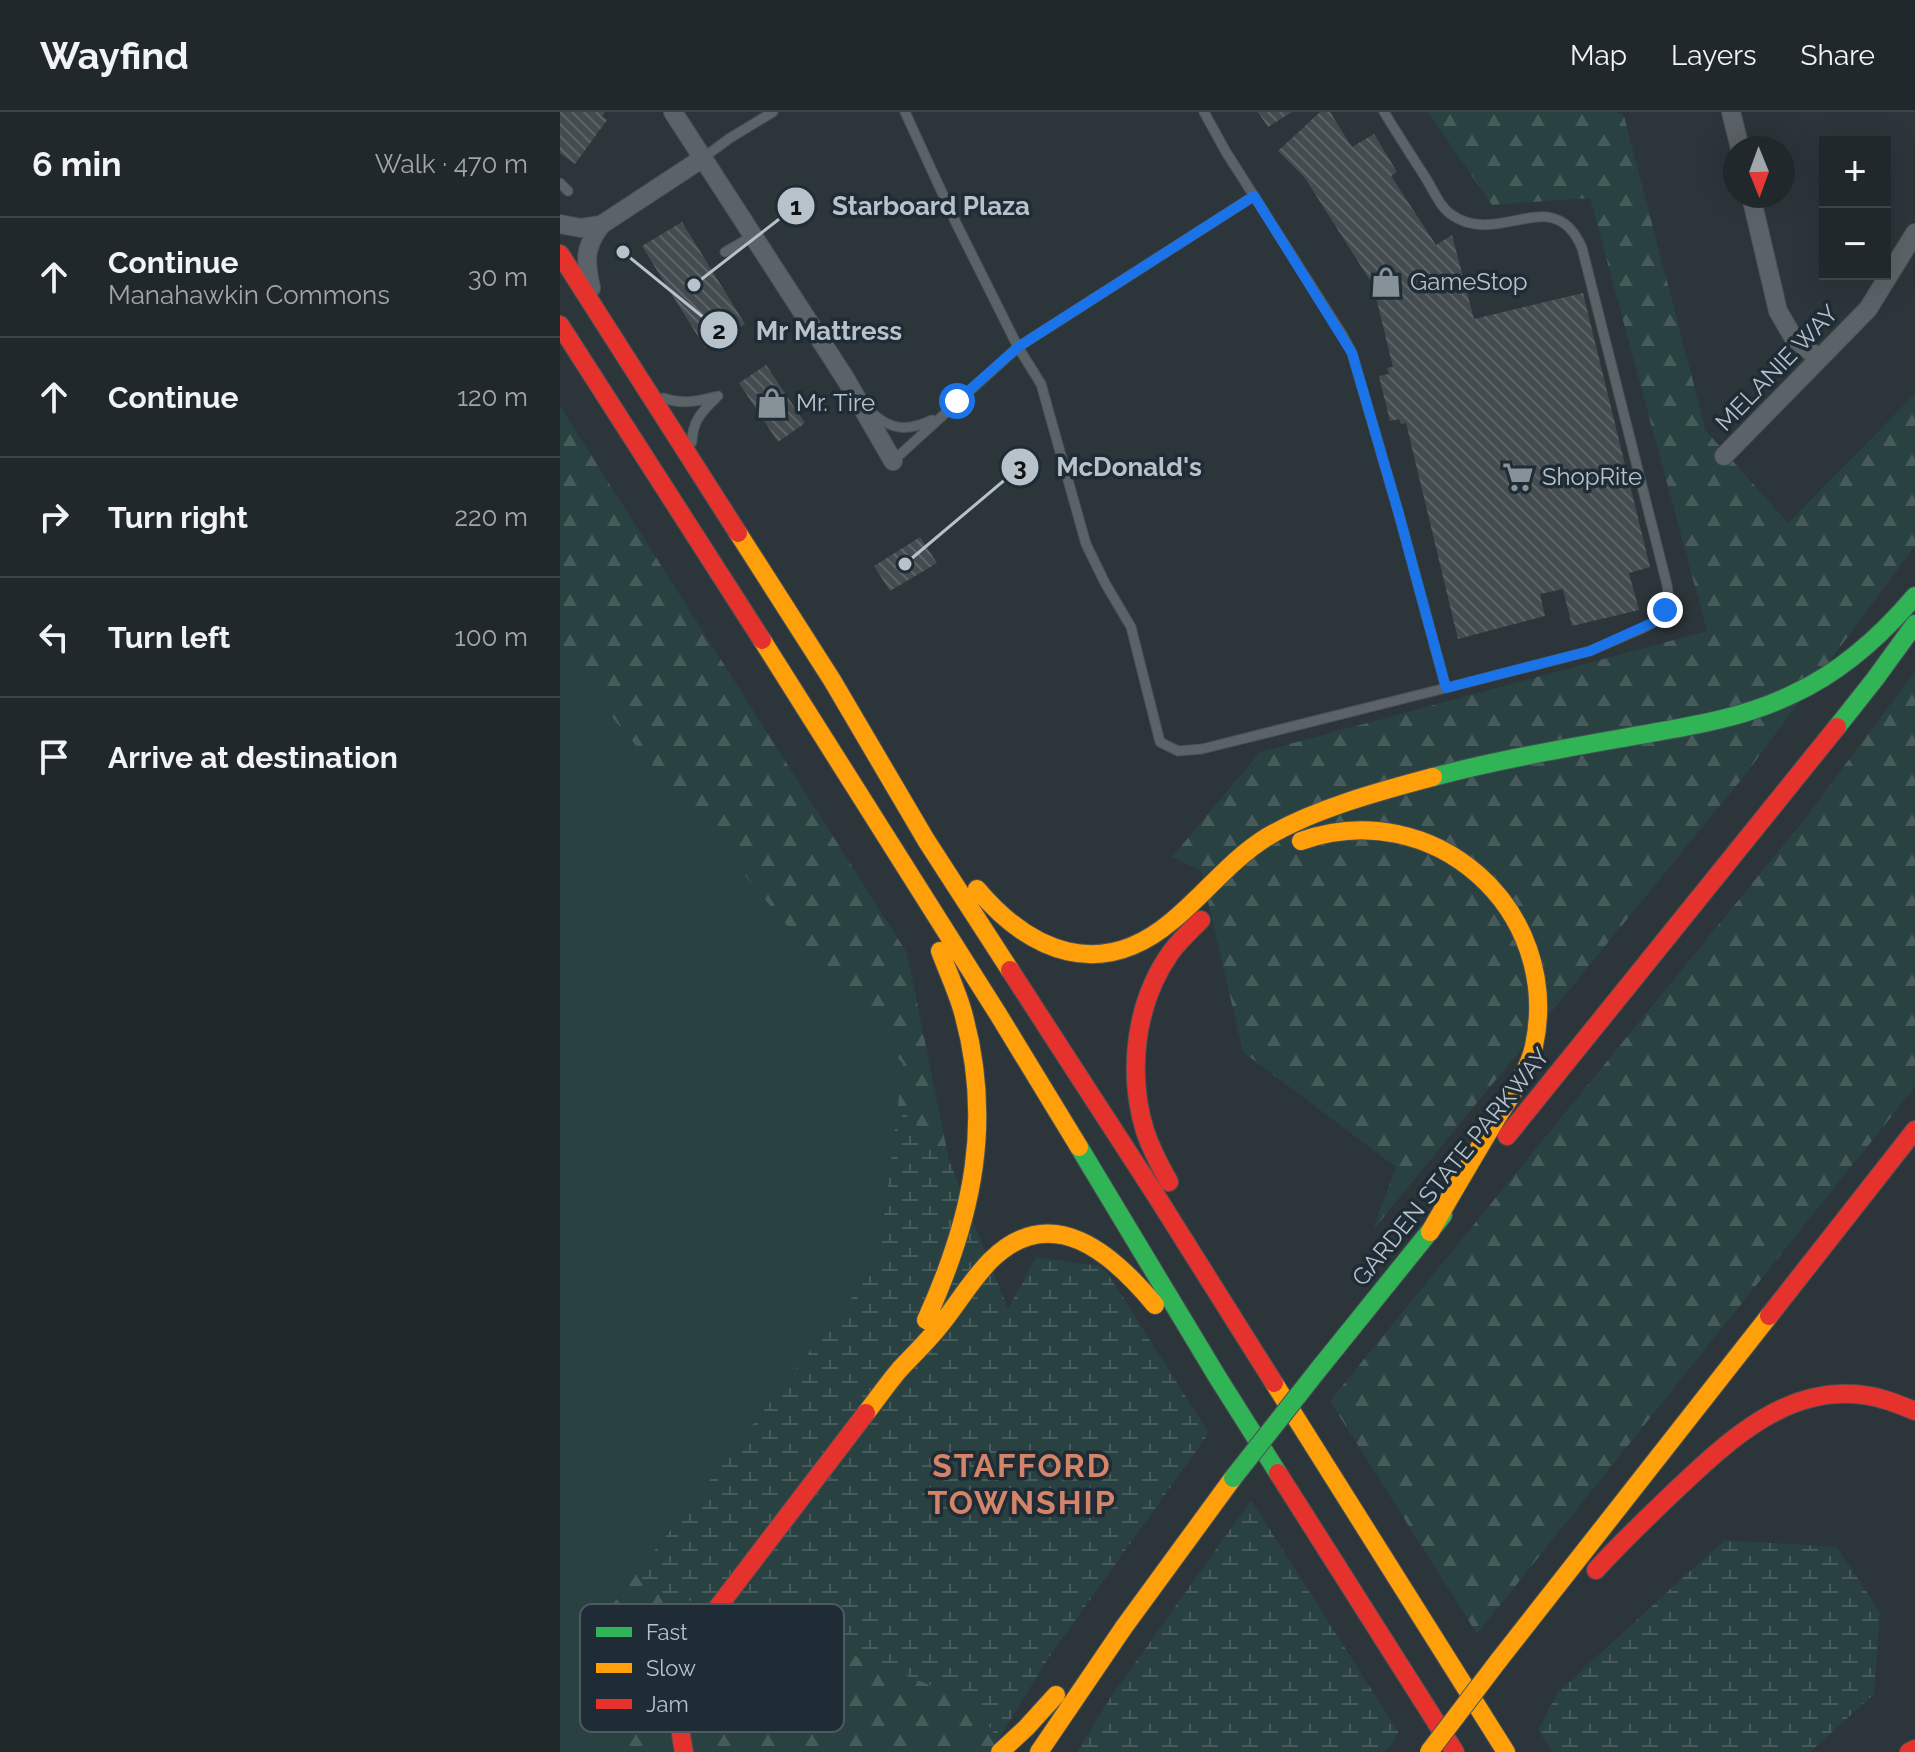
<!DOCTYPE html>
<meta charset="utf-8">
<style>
:root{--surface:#21282c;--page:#293034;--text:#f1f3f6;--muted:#a2a6a9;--line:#3e4448}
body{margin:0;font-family:Raleway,sans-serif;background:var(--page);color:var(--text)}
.controls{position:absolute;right:24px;top:24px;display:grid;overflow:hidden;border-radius:0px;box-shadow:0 8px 32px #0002}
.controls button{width:72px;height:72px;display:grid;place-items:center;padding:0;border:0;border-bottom:2px solid var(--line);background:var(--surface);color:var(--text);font:40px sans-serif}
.compass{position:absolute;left:1163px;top:24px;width:72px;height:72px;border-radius:50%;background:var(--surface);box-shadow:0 8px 32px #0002;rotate:179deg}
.stop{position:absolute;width:24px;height:24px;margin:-18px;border:6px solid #1a73e8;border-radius:50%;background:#fff}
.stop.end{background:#1a73e8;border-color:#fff;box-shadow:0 2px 8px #0008}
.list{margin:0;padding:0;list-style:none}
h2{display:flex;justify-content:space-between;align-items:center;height:104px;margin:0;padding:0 32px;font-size:34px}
h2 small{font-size:26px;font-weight:400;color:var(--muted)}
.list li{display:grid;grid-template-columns:52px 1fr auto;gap:24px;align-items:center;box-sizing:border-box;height:120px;padding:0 32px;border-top:2px solid var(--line)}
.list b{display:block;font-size:30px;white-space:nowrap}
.list p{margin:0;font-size:26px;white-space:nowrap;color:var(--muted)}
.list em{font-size:26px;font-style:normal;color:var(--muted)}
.icon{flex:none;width:44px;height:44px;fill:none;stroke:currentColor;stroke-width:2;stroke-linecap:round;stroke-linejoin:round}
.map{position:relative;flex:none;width:1355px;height:1640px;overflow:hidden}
header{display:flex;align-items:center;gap:48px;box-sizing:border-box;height:112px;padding:0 40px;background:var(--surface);border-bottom:2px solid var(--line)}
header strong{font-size:38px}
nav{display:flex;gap:44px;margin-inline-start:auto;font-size:28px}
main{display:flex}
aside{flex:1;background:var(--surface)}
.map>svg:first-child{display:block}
</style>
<header>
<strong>Wayfind</strong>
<nav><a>Map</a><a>Layers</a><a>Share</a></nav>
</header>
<main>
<aside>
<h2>6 min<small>Walk · 470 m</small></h2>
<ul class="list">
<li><svg class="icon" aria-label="ahead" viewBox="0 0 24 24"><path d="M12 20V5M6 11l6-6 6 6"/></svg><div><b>Continue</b><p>Manahawkin Commons</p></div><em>30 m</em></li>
<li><svg class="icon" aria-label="ahead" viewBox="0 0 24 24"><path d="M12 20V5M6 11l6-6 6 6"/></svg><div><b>Continue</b></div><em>120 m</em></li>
<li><svg class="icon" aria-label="right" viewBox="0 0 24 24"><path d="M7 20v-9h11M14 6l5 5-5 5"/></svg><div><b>Turn right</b></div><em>220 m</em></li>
<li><svg class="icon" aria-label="left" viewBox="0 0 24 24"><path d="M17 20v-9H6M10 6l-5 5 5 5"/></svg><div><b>Turn left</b></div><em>100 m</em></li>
<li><svg class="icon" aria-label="arrive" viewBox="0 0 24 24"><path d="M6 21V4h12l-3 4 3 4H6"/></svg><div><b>Arrive at destination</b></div></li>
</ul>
</aside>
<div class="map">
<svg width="1355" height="1640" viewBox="0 0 1355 1640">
<defs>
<pattern id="forest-firs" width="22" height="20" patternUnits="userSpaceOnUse" patternTransform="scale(2)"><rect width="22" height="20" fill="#294140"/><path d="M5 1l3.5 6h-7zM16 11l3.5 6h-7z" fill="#465b5a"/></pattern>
<pattern id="wetland-marsh" width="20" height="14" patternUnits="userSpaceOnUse" patternTransform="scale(2)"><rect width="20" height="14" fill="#294140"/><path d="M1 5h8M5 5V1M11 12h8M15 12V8" fill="none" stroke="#465b5a"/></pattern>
<pattern id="building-back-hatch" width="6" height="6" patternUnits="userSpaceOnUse" patternTransform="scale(2)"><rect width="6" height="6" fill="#444c50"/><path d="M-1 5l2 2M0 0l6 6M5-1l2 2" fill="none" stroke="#5d6468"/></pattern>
</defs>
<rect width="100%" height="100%" fill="#2c353a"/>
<!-- forest -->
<path fill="url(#forest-firs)" d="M868 0H1056L1064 4 1146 319 1228 411 1355 282V434L1185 663 813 1118 836 1055 683 940 641 759 612 745 700 640 1147 519 1030 86 932 93Z
M0 294 347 841 389 1048 84 724 0 573Z
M1355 559V975L917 1522 770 1289 1243 709Z
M0 1282 106 1483 192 1504 415 1590 438 1628 431 1640H0Z"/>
<!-- wetland -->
<path fill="url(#wetland-marsh)" d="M0 573 84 724 389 1048 448 1197 476 1145 540 1154 546 1159 649 1321 489 1545 438 1628 414 1590 192 1504 106 1483 49 1444Z
M691 1388 839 1621 829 1636 822 1640H517L551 1585Z
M1164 1428 1277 1435 1320 1500 1314 1582 1250 1640H992L978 1618 998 1580Z"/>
<!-- park -->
<path fill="#294140" d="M0 543 343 952 318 1152 31 1520 61 1640H0Z"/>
<!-- building -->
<path fill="url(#building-back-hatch)" d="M0 0H45L42 4 47 8 15 52 0 41Z
M698 0H732L708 15Z
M760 0H770L792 35 814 22 837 60 831 64 876 133 892 123 914 207 1023 181 1090 455 1069 461 1079 498 1012 514 1003 477 980 482 985 504 898 527 846 311 841 312 839 307 830 309 819 264 829 262 827 256 833 255 813 173 745 66 718 39Z
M122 110 185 212 145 236 82 134Z
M206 253 245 311 218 330 179 271Z
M360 425 377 451 330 479 314 454Z"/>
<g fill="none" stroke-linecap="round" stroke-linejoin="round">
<defs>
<path id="lane" d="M644 0 666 40 783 224 792 241 838 399 886 576 642 637 618 639 600 630 571 515 545 471 526 432 481 272 458 235 694 84
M824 0C838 23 853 46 867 68 874 80 881 96 892 103 939 136 994 69 1022 136L1107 473 1109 487 1105 498 1096 509 1083 516 1030 539 886 576
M143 46 170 26 213 0
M0 71 8 79
M165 140 193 124
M103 286C123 293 138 289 158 284
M312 301C332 319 348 319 372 308
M132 330C132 310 142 299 156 286
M333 349 458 235 396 111 345 0"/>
<path id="street" d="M113 0 285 266 333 349
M1171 0 1180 36
M1191 84 1218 199 1233 225 1259 247
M0 112 21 116 41 113
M31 176C25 148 24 136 41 113L143 46
M1164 344 1308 197 1355 121"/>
<path id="fast" d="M1277 615 1315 567 1355 512
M873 665C934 649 995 638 1057 627 1117 616 1178 609 1233 582 1281 560 1321 524 1355 484
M519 1035 658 1266 718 1361
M758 1258 883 1103"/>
<path id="slow" d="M178 421 272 568 366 728 450 858
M202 528 438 902 519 1035
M741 729C873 682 1003 797 974 934 968 961 949 986 935 1009 913 1046 891 1083 870 1120
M417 777C471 841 541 869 612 809 645 782 670 748 707 725 754 697 820 679 873 665
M366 1208C413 1105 434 1008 402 897 396 877 387 858 380 839
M714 1271 946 1640
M306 1301C317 1287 328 1271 340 1257 354 1242 369 1228 382 1211 398 1191 412 1167 431 1148 492 1088 553 1142 595 1193
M939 1548 1209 1204
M440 1640 466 1616 496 1583
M479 1640 564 1515 673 1366"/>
<path id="jam" d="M0 142 178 421
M0 213 202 528
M450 858 597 1085 714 1271
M947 1024 1277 615
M609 1070C600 1054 591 1037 585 1019 567 960 575 891 611 840 620 828 631 818 641 808
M1209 1204 1355 1018
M718 1361 895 1640
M1036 1458C1062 1429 1090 1403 1118 1376 1169 1328 1227 1273 1303 1283 1321 1285 1338 1292 1355 1299
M124 1640C113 1586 121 1555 148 1508L306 1301
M1349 1640 1355 1637"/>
</defs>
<!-- lane casing -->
<use href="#lane" stroke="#4a5155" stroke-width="11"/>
<!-- street casing -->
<use href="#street" stroke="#4a5155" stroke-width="20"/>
<!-- fast casing -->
<use href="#fast" stroke="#495156" stroke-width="20"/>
<!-- slow casing -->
<use href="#slow" stroke="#495156" stroke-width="20"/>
<!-- jam casing -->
<use href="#jam" stroke="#495156" stroke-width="20"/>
<!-- lane -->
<use href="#lane" stroke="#5c6368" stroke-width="9"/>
<!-- street -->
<use href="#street" stroke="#5c6368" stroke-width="18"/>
<!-- fast -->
<use href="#fast" stroke="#30b455" stroke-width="18"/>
<!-- slow -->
<use href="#slow" stroke="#ff9f0a" stroke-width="18"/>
<!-- jam -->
<use href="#jam" stroke="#e5322d" stroke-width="18"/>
<defs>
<path id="fast-bridge" d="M673 1366 758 1258"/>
<path id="slow-bridge" d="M869 1640 939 1548"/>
</defs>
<!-- fast-bridge casing -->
<use href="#fast-bridge" stroke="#495156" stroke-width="20" stroke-linecap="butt"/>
<!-- slow-bridge casing -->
<use href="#slow-bridge" stroke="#495156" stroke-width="20" stroke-linecap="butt"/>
<!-- fast-bridge -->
<use href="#fast-bridge" stroke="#30b455" stroke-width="18"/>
<!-- slow-bridge -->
<use href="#slow-bridge" stroke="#ff9f0a" stroke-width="18"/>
</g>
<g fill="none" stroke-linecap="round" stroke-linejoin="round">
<!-- route -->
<path stroke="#1a73e8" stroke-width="10" d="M397 289 458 235 694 84 792 241 838 399 886 576 1030 539 1096 509 1105 498"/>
</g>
<!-- icons -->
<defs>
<symbol id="shop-bare" viewBox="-9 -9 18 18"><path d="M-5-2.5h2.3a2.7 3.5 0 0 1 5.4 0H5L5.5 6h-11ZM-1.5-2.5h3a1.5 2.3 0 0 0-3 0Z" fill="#869198" stroke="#1f2c36" stroke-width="2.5" paint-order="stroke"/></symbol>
<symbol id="supermarket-bare" viewBox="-9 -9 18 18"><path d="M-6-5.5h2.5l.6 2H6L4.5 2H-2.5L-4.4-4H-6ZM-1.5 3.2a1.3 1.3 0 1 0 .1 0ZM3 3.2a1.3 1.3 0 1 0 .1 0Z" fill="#869198" stroke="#1f2c36" stroke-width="2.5" paint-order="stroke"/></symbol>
</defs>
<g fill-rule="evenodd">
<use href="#shop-bare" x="804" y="148" width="44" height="44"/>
<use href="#shop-bare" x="190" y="269" width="44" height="44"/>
<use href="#supermarket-bare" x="936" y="343" width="44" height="44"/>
</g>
<g text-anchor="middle" stroke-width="7" stroke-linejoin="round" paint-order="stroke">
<!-- poi labels -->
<g font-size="24" fill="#b7c2cb" stroke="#1f2c36" text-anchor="start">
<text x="850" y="178">GameStop</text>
<text x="236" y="299">Mr. Tire</text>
<text x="982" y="373">ShopRite</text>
</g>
<!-- street labels -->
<g font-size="24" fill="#b7c2cb" stroke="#1f2c36">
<text transform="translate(1217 256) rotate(-46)" y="8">MELANIE WAY</text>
<text transform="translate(891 1055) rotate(-51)" y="8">GARDEN STATE PARKWAY</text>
</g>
<!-- district labels -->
<g font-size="32" font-weight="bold" letter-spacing="2" fill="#d48469" stroke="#1f2c36">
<text x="462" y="1365">STAFFORD<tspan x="462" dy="37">TOWNSHIP</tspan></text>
</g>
</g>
<!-- legend -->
<rect x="20" y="1492" width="264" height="128" rx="12" fill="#1f2c36" stroke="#4d5963" stroke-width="2"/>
<rect x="36" y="1515" width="36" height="10" fill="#30b455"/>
<rect x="36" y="1551" width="36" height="10" fill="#ff9f0a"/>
<rect x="36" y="1587" width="36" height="10" fill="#e5322d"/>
<g font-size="22" fill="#b7c2cb">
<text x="86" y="1528">Fast</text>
<text x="86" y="1564">Slow</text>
<text x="86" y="1600">Jam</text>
</g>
<!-- callouts -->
<path fill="none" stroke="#b7c2cb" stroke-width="3" d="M134 173L236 94M63 140L159 218M345 452L460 355"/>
<g fill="#b7c2cb" stroke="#1f2c36" stroke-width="3">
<circle cx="134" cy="173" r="8"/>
<circle cx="63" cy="140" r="8"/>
<circle cx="345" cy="452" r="8"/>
<circle cx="236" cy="94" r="20"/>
<circle cx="159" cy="218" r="20"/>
<circle cx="460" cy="355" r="20"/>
</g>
<g font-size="24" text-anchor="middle" font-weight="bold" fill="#111">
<text x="236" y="103">1</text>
<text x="159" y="227">2</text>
<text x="460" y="363">3</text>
</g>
<g font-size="26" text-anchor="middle" font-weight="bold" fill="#b7c2cb" stroke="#1f2c36" stroke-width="7" stroke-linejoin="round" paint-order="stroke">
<text x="371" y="103">Starboard Plaza</text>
<text x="269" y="228">Mr Mattress</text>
<text x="569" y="364">McDonald's</text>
</g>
</svg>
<div class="controls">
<button>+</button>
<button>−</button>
</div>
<svg class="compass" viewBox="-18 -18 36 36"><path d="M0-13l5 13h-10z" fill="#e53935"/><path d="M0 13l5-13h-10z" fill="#a2a6a9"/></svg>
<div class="stop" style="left:397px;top:289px"></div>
<div class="stop end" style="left:1105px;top:498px"></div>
</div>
</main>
